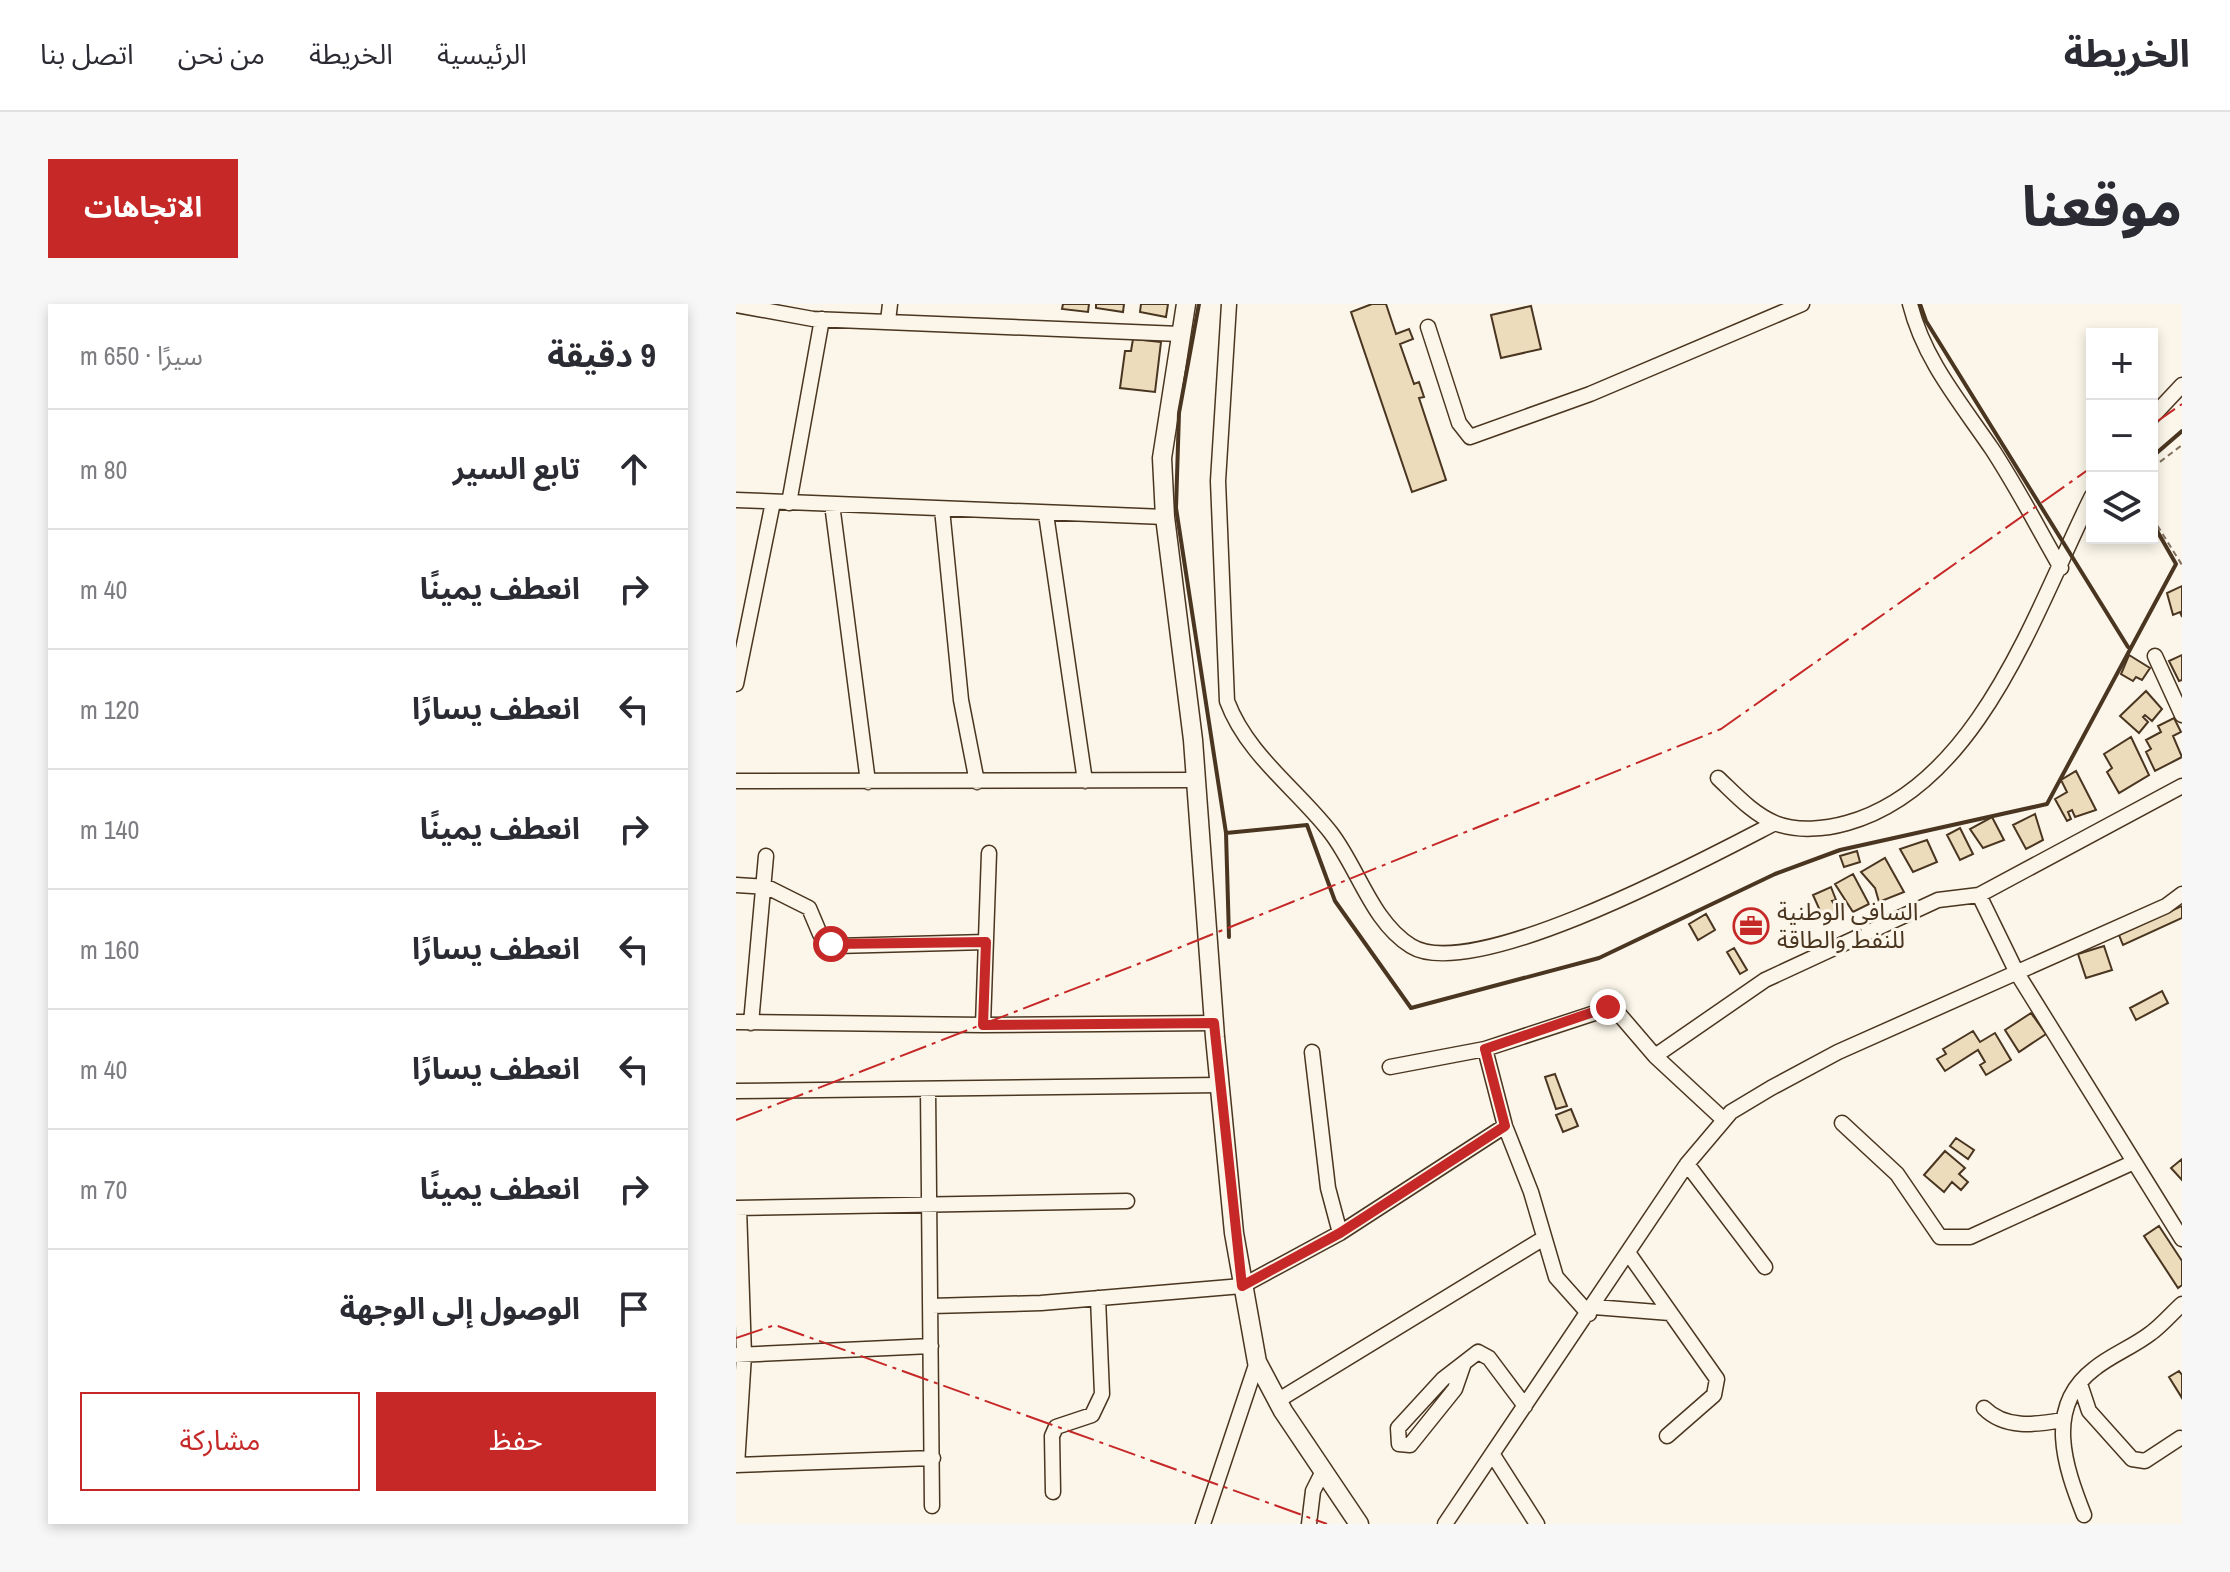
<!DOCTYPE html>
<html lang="ar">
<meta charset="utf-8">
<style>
:root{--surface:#fff;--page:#f7f7f7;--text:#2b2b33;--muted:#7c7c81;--line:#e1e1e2;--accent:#c62828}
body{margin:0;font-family:"Archivo Narrow","Noto Sans Arabic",sans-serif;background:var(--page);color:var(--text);direction:rtl}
.controls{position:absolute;right:24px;top:24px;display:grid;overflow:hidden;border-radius:0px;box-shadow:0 4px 12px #0003}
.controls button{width:72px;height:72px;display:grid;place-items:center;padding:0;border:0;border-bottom:2px solid var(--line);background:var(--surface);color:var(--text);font:40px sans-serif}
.stop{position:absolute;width:24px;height:24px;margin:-18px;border:6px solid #c62828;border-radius:50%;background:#fff}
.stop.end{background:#c62828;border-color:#fff;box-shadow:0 2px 8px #0008}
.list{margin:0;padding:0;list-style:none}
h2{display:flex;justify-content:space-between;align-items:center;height:104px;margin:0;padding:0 32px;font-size:34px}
h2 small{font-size:26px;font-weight:400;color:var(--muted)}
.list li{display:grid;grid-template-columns:52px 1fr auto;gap:24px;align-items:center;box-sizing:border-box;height:120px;padding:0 32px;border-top:2px solid var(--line)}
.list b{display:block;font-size:30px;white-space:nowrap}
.list em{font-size:26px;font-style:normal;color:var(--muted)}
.actions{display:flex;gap:16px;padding:24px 32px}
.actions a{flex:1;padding:18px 0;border:2px solid var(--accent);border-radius:0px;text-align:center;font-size:28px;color:var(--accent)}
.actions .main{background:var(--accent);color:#fff}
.icon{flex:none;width:44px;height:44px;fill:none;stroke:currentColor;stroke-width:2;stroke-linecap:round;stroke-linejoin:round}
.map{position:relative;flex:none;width:1446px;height:1220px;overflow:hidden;direction:ltr;border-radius:0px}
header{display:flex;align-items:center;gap:48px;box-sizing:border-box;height:112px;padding:0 40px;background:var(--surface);border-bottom:2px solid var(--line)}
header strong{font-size:38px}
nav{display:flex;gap:44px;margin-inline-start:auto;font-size:28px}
.intro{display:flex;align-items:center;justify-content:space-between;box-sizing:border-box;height:192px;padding:0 48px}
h1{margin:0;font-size:56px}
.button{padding:20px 36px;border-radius:0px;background:var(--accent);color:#fff;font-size:28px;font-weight:700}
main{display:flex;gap:48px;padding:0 48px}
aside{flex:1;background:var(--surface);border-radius:0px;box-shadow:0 4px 12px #0003}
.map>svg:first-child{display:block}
</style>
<header>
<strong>الخريطة</strong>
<nav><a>الرئيسية</a><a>الخريطة</a><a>من نحن</a><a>اتصل بنا</a></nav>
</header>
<div class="intro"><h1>موقعنا</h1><a class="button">الاتجاهات</a></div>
<main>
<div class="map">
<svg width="1446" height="1220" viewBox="0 0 1446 1220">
<rect width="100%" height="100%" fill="#fbf6e9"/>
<!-- building -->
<path fill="#ecdcbc" stroke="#4a3520" stroke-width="2" d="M327 0H353L352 8 326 5Z
M360 0H388L387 8 360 4Z
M405 0H432L430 13 404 8Z
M636 0H650L660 30 673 25 677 35 664 40 678 80 683 78 688 93 683 94 710 176 676 188 615 8Z
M795 2 805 45 765 54 755 11Z
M397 35 425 38 419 88 384 84 389 47H395Z
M1446 282V313L1444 308 1437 311 1431 289Z
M1393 351 1414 364 1406 376 1400 373 1397 377 1385 370Z
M1446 351V376L1443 377 1433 357Z
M1410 387 1426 405 1416 417 1409 411 1407 413 1412 418 1403 429 1384 412Z
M1438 414 1445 428 1437 432 1446 453 1419 467 1410 448 1415 445 1410 436 1425 428 1422 422Z
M1395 433 1413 471 1383 489 1371 468 1376 464 1368 450Z
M1340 467 1360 506 1339 513 1336 506 1332 508 1335 515 1331 517 1319 495 1331 488 1325 476Z
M1299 510 1307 536 1290 545 1277 521Z
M1256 513 1268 536 1247 544 1234 525Z
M1224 524 1237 550 1224 556 1211 531Z
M1191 536 1201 558 1177 568 1164 545Z
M1121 547 1124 558 1108 563 1104 552Z
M1149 554 1168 588 1143 598 1139 584 1125 568Z
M1117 570 1133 600 1117 608 1099 580Z
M1095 583 1100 596 1096 597 1106 613 1090 620 1077 591Z
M1446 602V614L1387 641 1383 631Z
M970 610 979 626 962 636 953 620Z
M1368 642 1376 666 1350 674 1342 650Z
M998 644 1011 666 1004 670 991 648Z
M1426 687 1432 699 1400 716 1394 704Z
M1295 709 1310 730 1283 748 1269 726Z
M1237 727 1244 738 1259 729 1275 756 1250 771 1244 761 1249 758 1242 746 1209 767 1201 755 1210 750 1207 745Z
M819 770 831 802 820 805 809 773Z
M835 805 842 822 827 828 820 811Z
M1220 834 1238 846 1232 855 1214 842Z
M1209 847 1229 864 1223 870 1232 878 1225 886 1216 878 1208 888 1188 871Z
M1446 855V876L1435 864Z
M1423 922 1446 957V981L1442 984 1408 932Z
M1443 1067 1446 1071V1094L1433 1073Z"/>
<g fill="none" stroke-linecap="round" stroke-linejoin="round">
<defs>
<path id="minor" d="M493 0 482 177 491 397C511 451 561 485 595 529 622 564 636 618 675 642 737 681 975 552 1039 519
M1174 0C1188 56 1224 98 1256 145 1281 183 1302 224 1325 264
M0 1 77 15 444 30
M152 17 154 0
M692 23 723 119 734 133 854 90 1066 0
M1416 113 1446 81
M0 196 429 213
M53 199 86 15
M96 200 132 478
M206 205 225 396 241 478
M310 210 349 477
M1419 352 1446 411
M0 380 37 198
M982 474C999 490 1017 510 1039 519 1061 528 1090 525 1111 519 1244 482 1301 302 1356 192
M0 477 460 476
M1446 482 1243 591 1281 669 1446 935
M0 581 31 583 73 604 84 630 100 642 250 638
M0 718 247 721 478 719
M15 719 30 552
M247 721 253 549
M749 745 769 822 795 888 820 973 853 1010
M576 748 592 884 604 929
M919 752 1029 676 1202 596 1243 591
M654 763 749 745 877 703 919 752 988 816
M192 786 196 1202
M0 787 484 781
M1106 819 1161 870 1204 933H1234L1398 858
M951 860 1029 963
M0 904 391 897
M893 950 981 1075 978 1091 931 1132
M195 1002 305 999 506 982 604 929 769 822
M858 1003 934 1009
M0 1051 195 1042
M728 1059 719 1085 674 1141 663 1140 662 1124 707 1075 742 1048 753 1054 789 1102
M1344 1080 1353 1107 1396 1155 1409 1157 1444 1134
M541 1097 808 934
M1248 1104C1269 1125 1299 1121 1326 1116
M757 1151 801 1220
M0 1161 197 1154
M1 1161 8 1051 3 904
M317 1188 316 1132 320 1123 356 1111 366 1090 362 994
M1348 1211C1329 1163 1308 1103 1358 1065 1375 1051 1397 1043 1415 1029 1426 1021 1436 1009 1446 1000
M467 1220 521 1058
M573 1220 577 1187 587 1167
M709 1220 951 860 995 808 1035 784 1102 748 1430 602 1446 590"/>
<path id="major" d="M450 0 426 154 429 213 457 436 479 733 498 929 521 1058 547 1107 623 1220"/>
</defs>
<!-- minor casing -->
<use href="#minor" stroke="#4a3520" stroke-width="17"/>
<!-- major casing -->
<use href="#major" stroke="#4a3520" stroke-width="21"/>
<!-- path -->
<path stroke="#7f6f5c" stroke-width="2" stroke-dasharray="6 4" stroke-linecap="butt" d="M1416 164 1446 141
M1416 213 1446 261"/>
<!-- minor -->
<use href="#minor" stroke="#fbf6e9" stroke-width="14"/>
<!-- major -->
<use href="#major" stroke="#fbf6e9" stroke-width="18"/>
<!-- wall -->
<path stroke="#4a3520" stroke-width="4" d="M463 0 443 109 440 204 490 529 493 633
M1184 0 1190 17 1392 343
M1416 153 1446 127
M490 529 571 521 599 597 675 704 863 654 1039 570 1104 546 1311 500 1440 260 1416 218"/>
<!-- power -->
<path stroke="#c62828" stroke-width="2" stroke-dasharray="28 6 4 6" stroke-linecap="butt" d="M1416 121 1446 100
M0 816 415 655 985 425 1356 163
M0 1034 39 1021 591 1220"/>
</g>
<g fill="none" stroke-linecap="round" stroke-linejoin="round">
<!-- route -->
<path stroke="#c62828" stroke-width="10" d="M95 640 250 638 247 721 478 719 506 982 604 929 769 822 749 745 872 703"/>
</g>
<!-- icons -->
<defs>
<symbol id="office-ring" viewBox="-11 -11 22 22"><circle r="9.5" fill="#fbf6e9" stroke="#c62828" stroke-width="1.5"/><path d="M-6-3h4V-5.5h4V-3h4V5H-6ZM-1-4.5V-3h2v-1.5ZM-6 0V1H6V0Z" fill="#c62828"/></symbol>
</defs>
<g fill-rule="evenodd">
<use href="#office-ring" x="995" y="602" width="40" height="40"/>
</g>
<g text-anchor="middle" stroke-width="6" stroke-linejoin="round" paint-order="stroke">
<!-- poi labels -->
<g font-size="24" fill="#4a3520" stroke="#fbf6e9" text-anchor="start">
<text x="1041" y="616">السافي الوطنية<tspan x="1041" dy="28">للنفط والطاقة</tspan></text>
</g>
</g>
</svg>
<div class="controls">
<button>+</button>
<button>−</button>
<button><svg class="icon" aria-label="layers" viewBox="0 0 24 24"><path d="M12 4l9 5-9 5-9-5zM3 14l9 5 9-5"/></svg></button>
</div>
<div class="stop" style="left:95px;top:640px"></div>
<div class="stop end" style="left:872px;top:703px"></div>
</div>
<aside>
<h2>9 دقيقة<small>سيرًا · 650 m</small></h2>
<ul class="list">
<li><svg class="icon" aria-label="ahead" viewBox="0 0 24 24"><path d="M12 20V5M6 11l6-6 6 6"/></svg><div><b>تابع السير</b></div><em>80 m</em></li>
<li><svg class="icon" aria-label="right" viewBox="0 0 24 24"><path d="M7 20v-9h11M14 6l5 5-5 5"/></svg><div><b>انعطف يمينًا</b></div><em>40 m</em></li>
<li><svg class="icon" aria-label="left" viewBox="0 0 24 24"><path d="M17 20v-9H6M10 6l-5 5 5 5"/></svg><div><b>انعطف يسارًا</b></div><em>120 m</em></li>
<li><svg class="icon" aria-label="right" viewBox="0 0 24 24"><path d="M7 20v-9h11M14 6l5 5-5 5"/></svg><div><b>انعطف يمينًا</b></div><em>140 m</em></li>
<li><svg class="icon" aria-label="left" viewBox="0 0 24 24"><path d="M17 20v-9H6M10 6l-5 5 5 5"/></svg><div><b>انعطف يسارًا</b></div><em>160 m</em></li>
<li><svg class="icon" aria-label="left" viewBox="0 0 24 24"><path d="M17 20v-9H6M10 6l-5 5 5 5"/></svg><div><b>انعطف يسارًا</b></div><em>40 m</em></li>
<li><svg class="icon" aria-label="right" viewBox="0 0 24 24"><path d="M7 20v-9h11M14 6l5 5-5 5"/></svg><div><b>انعطف يمينًا</b></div><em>70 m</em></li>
<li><svg class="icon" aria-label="arrive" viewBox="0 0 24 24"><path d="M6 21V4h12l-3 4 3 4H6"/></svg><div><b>الوصول إلى الوجهة</b></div></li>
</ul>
<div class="actions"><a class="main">حفظ</a><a>مشاركة</a></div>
</aside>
</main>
